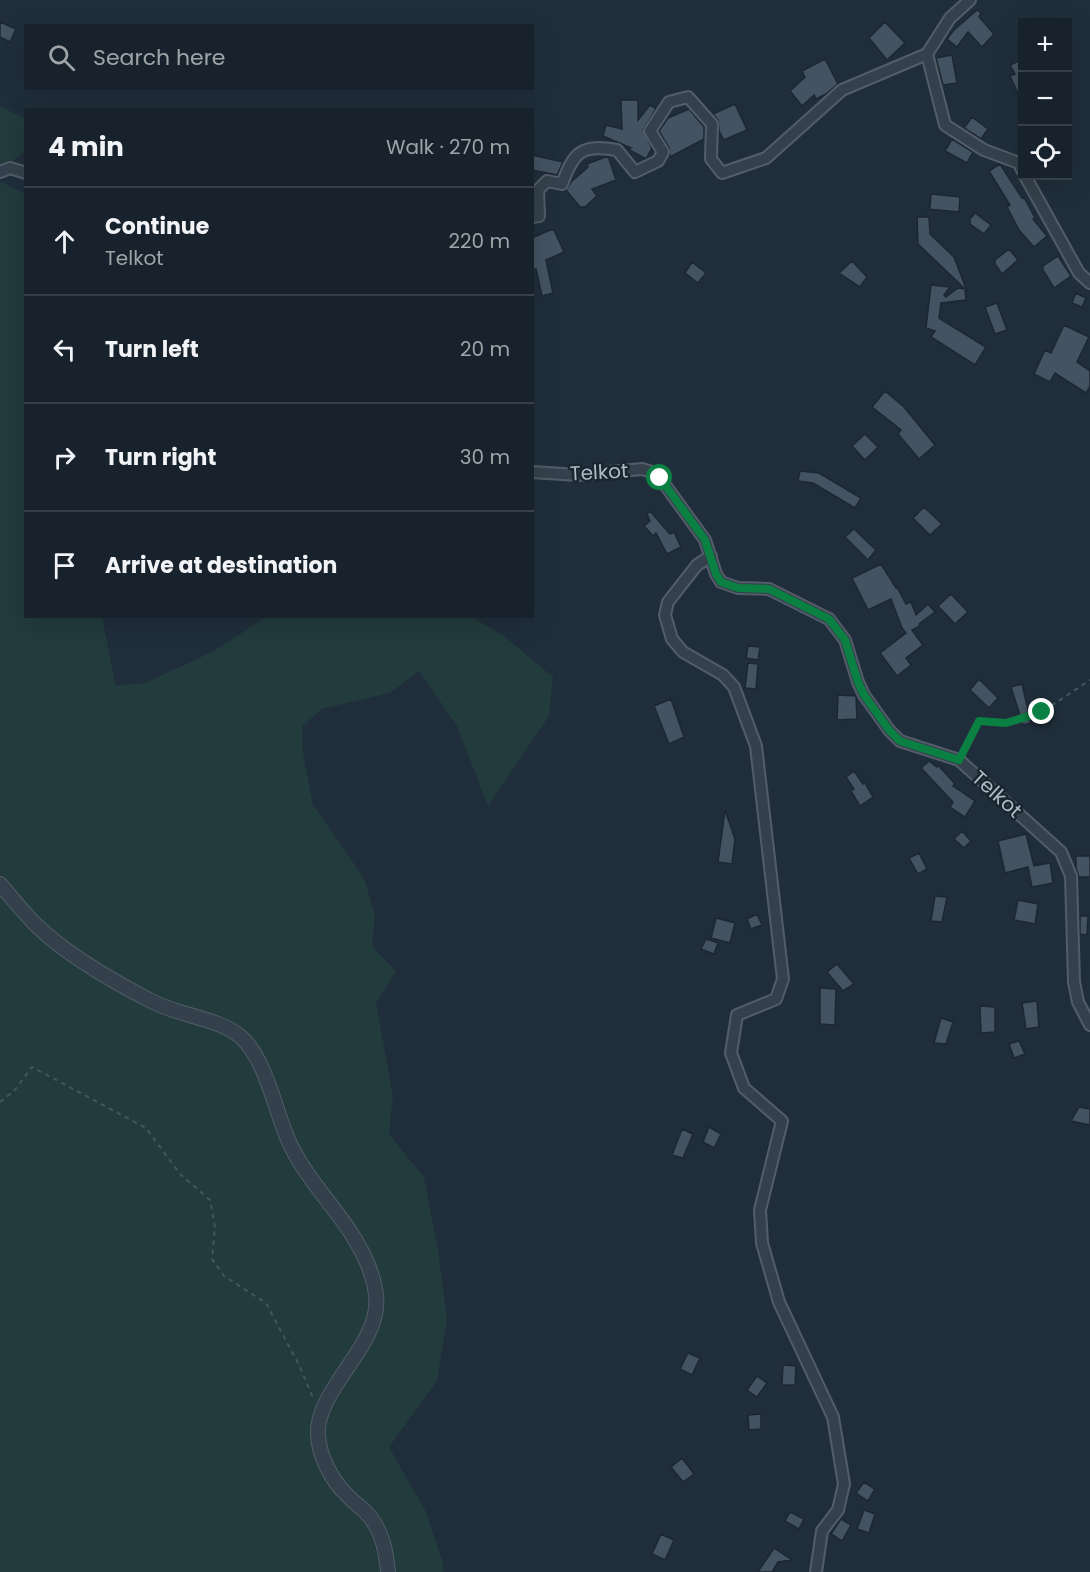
<!DOCTYPE html>
<meta charset="utf-8">
<style>
:root{--surface:#18222c;--page:#252f38;--text:#f1f3f6;--muted:#9fa4a9;--line:#363f48}
body{margin:0;font-family:Poppins,sans-serif;background:var(--page);color:var(--text)}
.controls{position:absolute;right:18px;top:18px;display:grid;overflow:hidden;border-radius:0px;box-shadow:0 6px 24px #0002}
.controls button{width:54px;height:54px;display:grid;place-items:center;padding:0;border:0;border-bottom:2px solid var(--line);background:var(--surface);color:var(--text);font:30px sans-serif}
.stop{position:absolute;width:18px;height:18px;margin:-14px;border:4px solid #0b8043;border-radius:50%;background:#fff}
.stop.end{background:#0b8043;border-color:#fff;box-shadow:0 2px 6px #0008}
.list{margin:0;padding:0;list-style:none}
h2{display:flex;justify-content:space-between;align-items:center;height:78px;margin:0;padding:0 24px;font-size:26px}
h2 small{font-size:20px;font-weight:400;color:var(--muted)}
.list li{display:grid;grid-template-columns:39px 1fr auto;gap:18px;align-items:center;box-sizing:border-box;height:108px;padding:0 24px;border-top:2px solid var(--line)}
.list b{display:block;font-size:22px;white-space:nowrap}
.list p{margin:0;font-size:20px;white-space:nowrap;color:var(--muted)}
.list em{font-size:20px;font-style:normal;color:var(--muted)}
.icon{flex:none;width:33px;height:33px;fill:none;stroke:currentColor;stroke-width:2;stroke-linecap:round;stroke-linejoin:round}
.map{position:relative;flex:none;width:1090px;height:1572px;overflow:hidden}
.search{position:absolute;background:var(--surface);box-shadow:0 6px 24px #0002;left:24px;top:24px;width:510px;height:66px;display:flex;align-items:center;gap:15px;box-sizing:border-box;padding:0 21px;border-radius:0px;color:var(--muted);font-size:22px}
.panel{position:absolute;background:var(--surface);box-shadow:0 6px 24px #0002;left:24px;top:108px;width:510px;height:510px;border-radius:0px}
.map>svg:first-child{display:block}
</style>
<div class="map">
<svg width="1090" height="1572" viewBox="0 0 1090 1572">
<rect width="100%" height="100%" fill="#202e3b"/>
<!-- green -->
<path fill="#223b3c" d="M0 106 23 118 26 125 25 151 0 171Z
M0 181 25 194 26 429 24 432 26 435V616L102 617 116 686 145 683 212 652 268 616 472 617 505 637 553 677 549 716 488 806 457 726 419 671 390 693 321 709 302 727 303 753 313 805 364 878 375 915 372 946 396 971 376 1003 393 1096 389 1134 424 1177 438 1250 447 1319 437 1381 389 1447 425 1510 443 1563V1572H0Z"/>
<!-- building -->
<path fill="#445362" stroke="#1c2732" stroke-width="1.5" d="M977 10 981 13 979 17 994 34 982 47 968 32 957 47 947 39 954 30Z
M0 22 16 29 10 42 0 37Z
M885 22 905 43 887 60 869 38Z
M952 55 957 83 943 85 936 58Z
M825 59 838 84 826 94 816 99 814 95 802 106 790 91 805 77 802 71Z
M1023 59V104L1010 76 1015 74 1010 65Z
M621 100H638V120L650 105 656 109 643 130 652 148 646 159 628 149 631 148 603 136 606 125 622 129Z
M735 104 747 130 724 140 719 131 718 120 713 114Z
M689 109 704 127V139L670 157 669 148 659 131 668 118Z
M972 117 988 129 981 139 964 128Z
M952 139 973 152 967 163 945 151Z
M532 155 563 162 557 175 532 170Z
M608 156 616 180 592 189 597 196 585 207H580L566 190 571 182 588 167 587 164Z
M1000 164 1022 198 1024 197 1035 218 1033 219 1047 236 1034 247 1019 230 1007 207 1010 205 989 171Z
M931 194 960 197 959 212 927 209 930 207Z
M975 213 991 225 984 234 970 224V219Z
M917 217H929L930 234 954 257 967 291 965 290 966 300 941 303 939 318 986 347 975 365 931 337 935 331 926 328 931 285 950 287 944 295 946 297 958 288 965 289 918 244Z
M550 230H554L564 252 546 260 553 293 542 296 536 269 532 270V238Z
M1009 249 1018 260 1002 274 995 264V260Z
M1058 256 1071 276 1054 288 1043 270V266Z
M852 261 867 277 860 287 839 273Z
M692 262 706 273 698 283 685 273Z
M1076 293 1086 298 1082 307 1072 303Z
M997 303 1007 330 995 334 985 307Z
M1064 325 1089 337 1077 362 1090 371V386L1086 393 1055 373 1050 382 1034 374 1045 350 1051 353Z
M885 391 904 407 935 445 919 459 898 434 901 430 872 407Z
M865 434 878 447 865 460 852 446Z
M800 471 819 473 861 498 855 508 813 483 798 481Z
M924 507 942 524 930 535 913 518Z
M650 511 670 534 674 532 681 547 667 554 656 533 653 536 644 526 650 521 647 514Z
M854 529 876 550 868 560 845 537Z
M881 564 896 588 897 587 906 604 911 602 916 615 928 604 935 612 919 624 920 626 912 630 923 645 906 658 911 665 897 676 880 653 906 633 902 628 891 599 868 610 852 578Z
M951 594 968 612 955 624 938 606Z
M748 646 760 647 758 660 746 658Z
M748 663 758 664 756 689 745 688Z
M979 679 998 698 989 708 970 690Z
M1022 684 1031 723 1023 725 1011 687Z
M838 695 856 696 857 719 837 720Z
M671 699 684 737 669 744 654 706Z
M929 761 937 767 938 765 955 784 953 786 975 801 965 817 950 807 953 802 921 768Z
M854 771 863 784 865 783 873 797 860 806 851 791 854 789 846 777Z
M725 810 735 839 732 864 718 862Z
M962 831 971 841 964 848 954 839Z
M1026 834 1034 866 1050 863 1053 883 1032 887 1028 867 1005 873 998 841Z
M919 853 927 869 918 874 909 858Z
M1076 856H1090V877H1079L1076 868Z
M935 896 947 897 942 922 931 921Z
M1018 900 1038 904 1035 924 1014 920Z
M757 914 762 925 751 929 747 919Z
M1080 916H1088L1087 935 1080 934Z
M716 918 735 923 730 943 711 938Z
M706 939 718 943 714 954 701 949Z
M837 964 854 984 843 991 827 972Z
M820 988 836 989 835 1025 820 1024Z
M1037 1001 1039 1027 1026 1029 1022 1003Z
M980 1006 995 1007V1032L981 1033Z
M941 1018 953 1022 946 1044 934 1043Z
M1019 1041 1025 1054 1014 1058 1009 1044Z
M1079 1107 1090 1109V1125L1071 1121Z
M709 1127 721 1134 714 1148 703 1142Z
M682 1129 693 1134 683 1158 672 1155Z
M688 1353 700 1358 692 1375 680 1369Z
M783 1365 796 1366 795 1385H782Z
M757 1376 767 1383 757 1397 747 1390Z
M761 1414V1429L749 1430 748 1415Z
M682 1458 694 1474 683 1482 671 1467Z
M864 1482 875 1489 868 1501 856 1493Z
M864 1510 875 1514 869 1533 857 1529Z
M790 1512 804 1519 799 1529 785 1521Z
M841 1519 851 1525 842 1541 831 1534Z
M661 1534 674 1540 665 1560 652 1554Z
M774 1548 792 1560 778 1562 772 1572H758Z"/>
<g fill="none" stroke-linecap="round" stroke-linejoin="round">
<defs>
<path id="minor" d="M970 0 950 18 927 54 945 125 984 150 1019 163 1022 170
M0 172 10 168 26 173
M1025 176 1079 273 1090 283
M532 217 539 216 538 190 547 181 562 184C574 151 582 144 617 150L635 172 658 161 663 152 650 131 669 102 688 97 712 124 711 159 722 173 766 158 842 90 927 54
M532 472 578 475 642 469 652 472 660 478 705 540 716 574 721 582 738 588 769 589 829 619 845 640 858 682 864 695 889 730 900 741 959 760 1061 852 1071 876 1074 982 1078 1002 1090 1025
M711 556 697 565 668 602 665 615 672 639 683 652 723 675 734 687 756 746 783 979 776 999 737 1015 731 1053 744 1088 782 1121 760 1210 762 1243 779 1302 833 1417 844 1484 838 1510 822 1531 816 1572"/>
<path id="tertiary" d="M0 884C12 898 23 912 36 925 66 954 116 983 153 1002 178 1015 221 1019 241 1037 267 1061 275 1112 290 1144 311 1188 350 1220 368 1265 374 1280 379 1298 375 1314 368 1353 315 1396 318 1435 319 1456 332 1481 347 1495 354 1503 364 1509 370 1517 383 1533 386 1553 388 1572"/>
</defs>
<!-- minor casing -->
<use href="#minor" stroke="#525d69" stroke-width="14"/>
<!-- tertiary casing -->
<use href="#tertiary" stroke="#525d69" stroke-width="16"/>
<!-- path -->
<path stroke="#405859" stroke-width="2" stroke-dasharray="4.5 4.5" stroke-linecap="butt" d="M964 749 979 721 1006 723 1042 712 1090 680
M0 1102 14 1091 32 1067 146 1128 180 1174 210 1200 215 1227 212 1259 224 1276 266 1303 299 1365 313 1398"/>
<!-- minor -->
<use href="#minor" stroke="#34404b" stroke-width="10"/>
<!-- tertiary -->
<use href="#tertiary" stroke="#34404b" stroke-width="14"/>
</g>
<g fill="none" stroke-linecap="round" stroke-linejoin="round">
<!-- route -->
<path stroke="#0b8043" stroke-width="8" d="M660 478 705 540 716 574 721 582 738 588 769 589 829 619 845 640 858 682 864 695 889 730 900 741 959 760 979 721 1006 723 1042 712"/>
</g>
<g text-anchor="middle" stroke-width="5" stroke-linejoin="round" paint-order="stroke">
<!-- street labels -->
<g font-size="20" fill="#afbac7" stroke="#1a2530">
<text transform="translate(599 472) rotate(-3)" y="7">Telkot</text>
<text transform="translate(997 794) rotate(42)" y="7">Telkot</text>
</g>
</g>
</svg>
<div class="controls">
<button>+</button>
<button>−</button>
<button><svg class="icon" aria-label="locate" viewBox="0 0 24 24"><circle cx="12" cy="12" r="6"/><path d="M12 2v4M12 18v4M2 12h4M18 12h4"/></svg></button>
</div>
<div class="stop" style="left:660px;top:478px"></div>
<div class="stop end" style="left:1042px;top:712px"></div>
<div class="search"><svg class="icon" aria-label="search" viewBox="0 0 24 24"><circle cx="10" cy="10" r="6"/><path d="M15 15l6 6"/></svg>Search here</div>
<section class="panel">
<h2>4 min<small>Walk · 270 m</small></h2>
<ul class="list">
<li><svg class="icon" aria-label="ahead" viewBox="0 0 24 24"><path d="M12 20V5M6 11l6-6 6 6"/></svg><div><b>Continue</b><p>Telkot</p></div><em>220 m</em></li>
<li><svg class="icon" aria-label="left" viewBox="0 0 24 24"><path d="M17 20v-9H6M10 6l-5 5 5 5"/></svg><div><b>Turn left</b></div><em>20 m</em></li>
<li><svg class="icon" aria-label="right" viewBox="0 0 24 24"><path d="M7 20v-9h11M14 6l5 5-5 5"/></svg><div><b>Turn right</b></div><em>30 m</em></li>
<li><svg class="icon" aria-label="arrive" viewBox="0 0 24 24"><path d="M6 21V4h12l-3 4 3 4H6"/></svg><div><b>Arrive at destination</b></div></li>
</ul>
</section>
</div>
